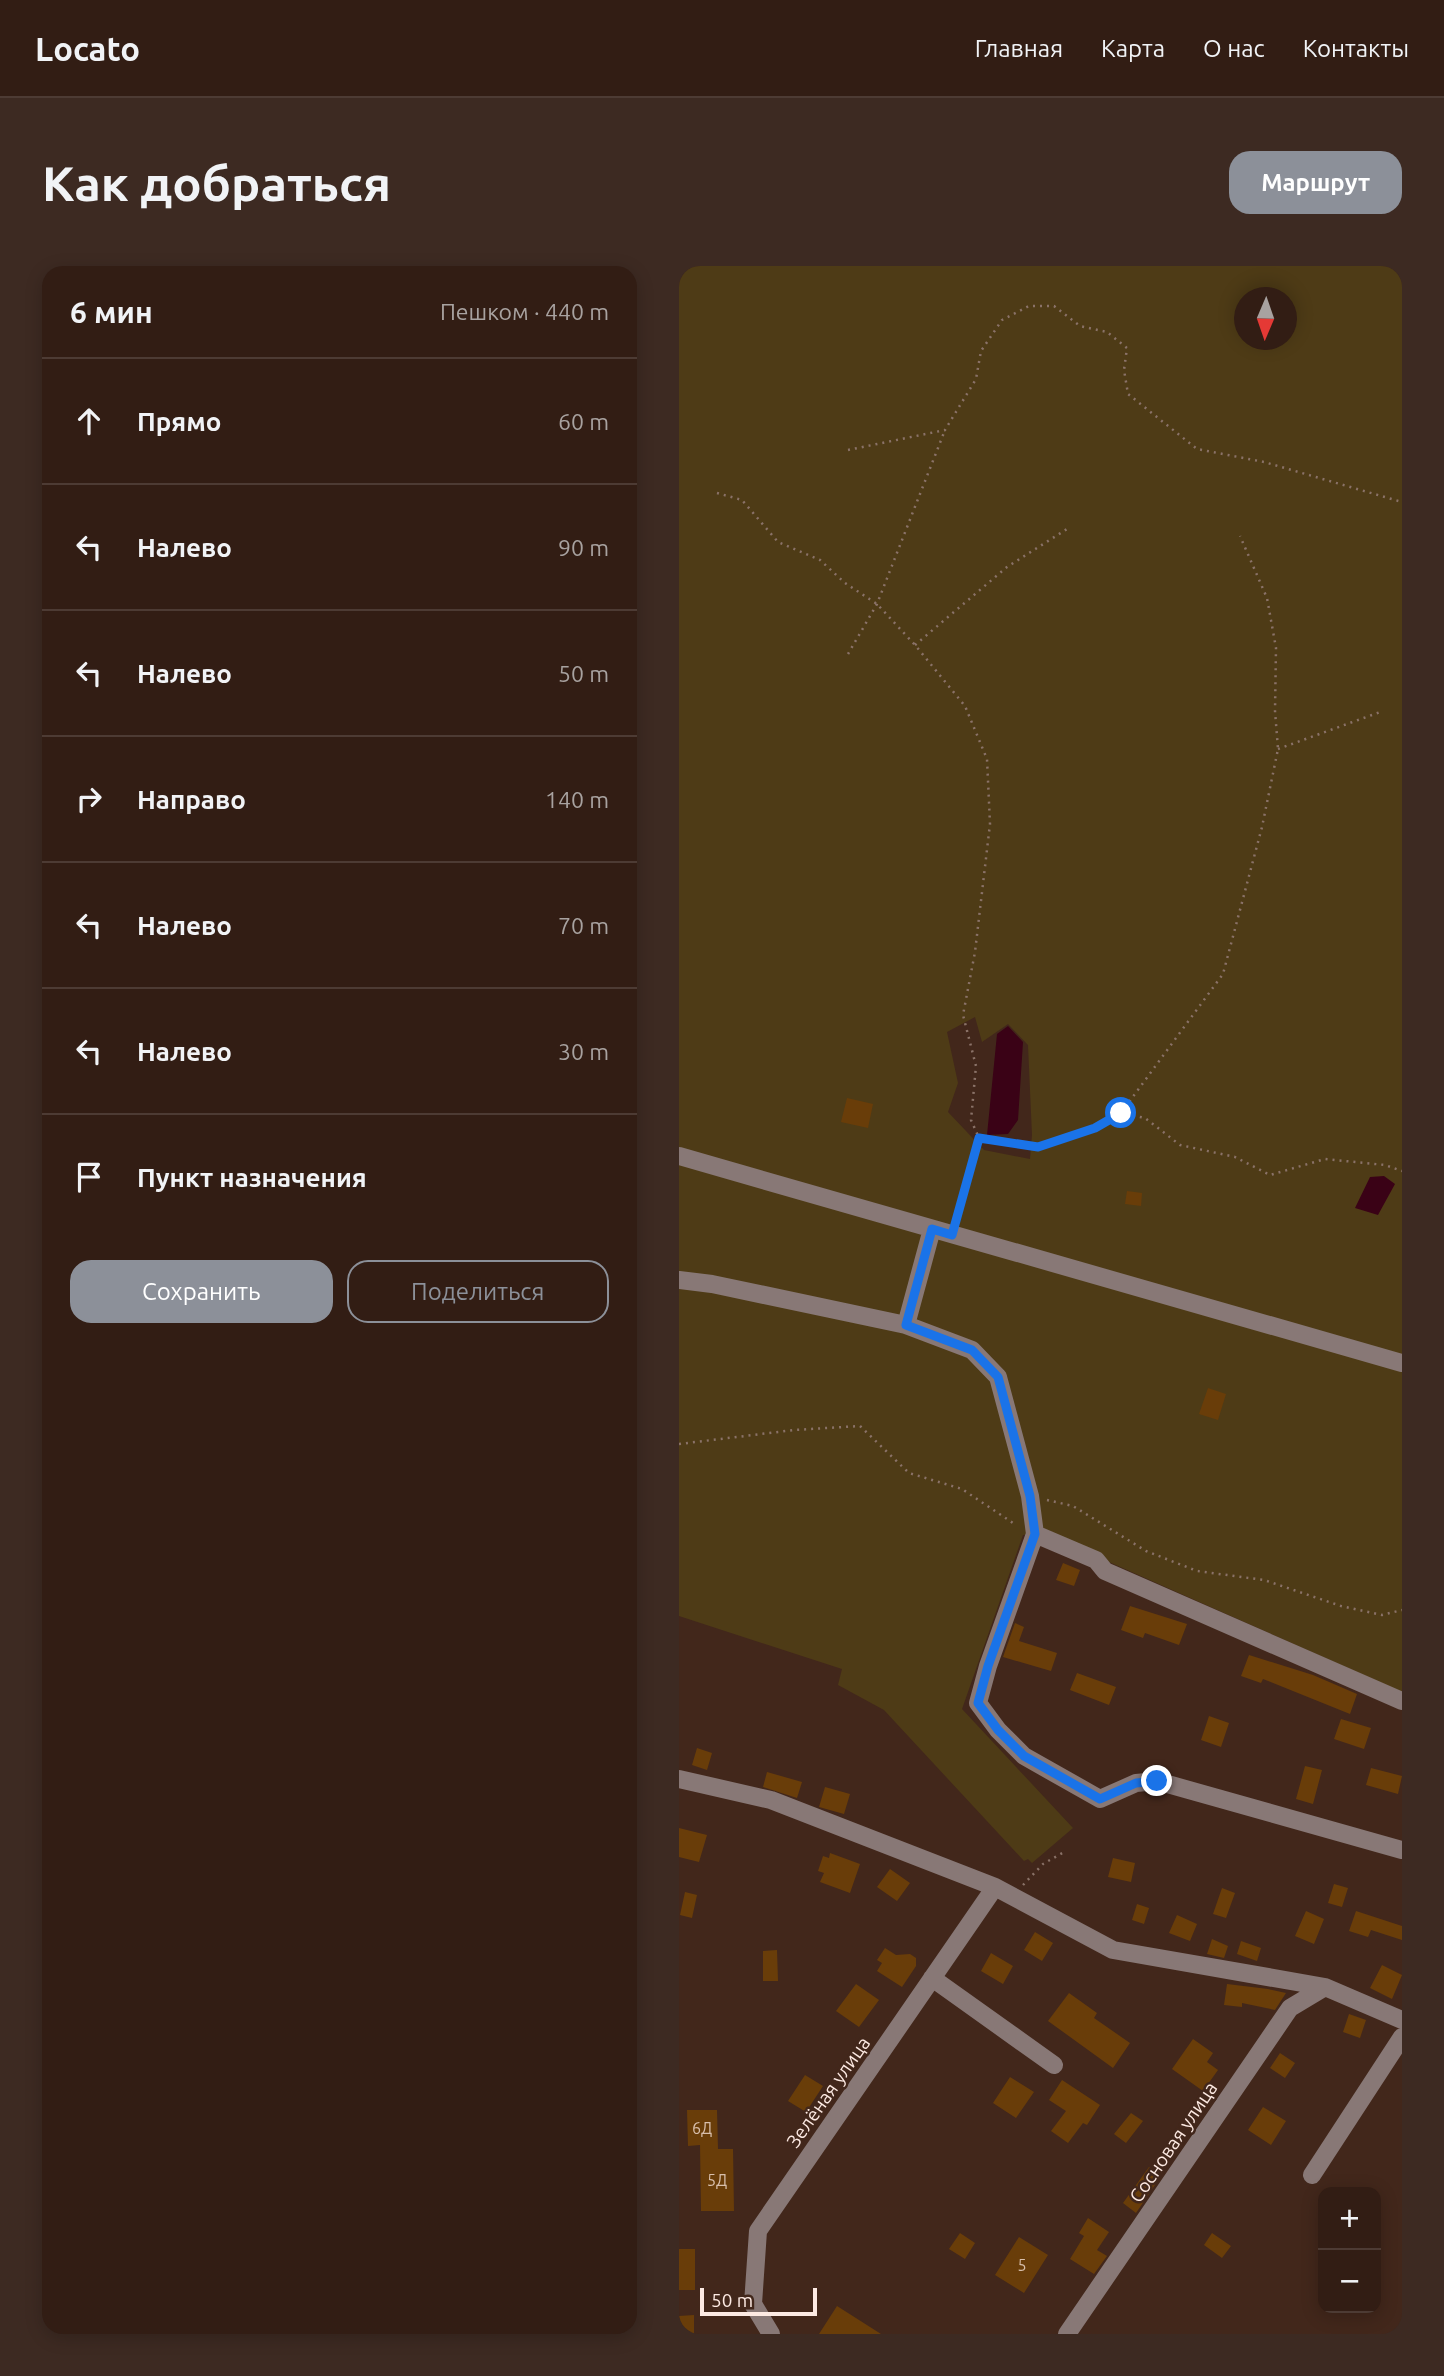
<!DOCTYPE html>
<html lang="ru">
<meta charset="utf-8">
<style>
:root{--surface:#321d14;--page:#3d2a22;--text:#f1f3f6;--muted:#a8a2a0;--line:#4d3b34;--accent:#8c9099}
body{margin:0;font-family:Ubuntu,sans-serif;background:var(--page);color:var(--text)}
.controls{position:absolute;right:21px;bottom:21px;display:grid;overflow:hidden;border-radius:14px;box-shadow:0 4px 18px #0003}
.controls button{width:63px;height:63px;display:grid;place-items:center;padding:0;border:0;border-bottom:2px solid var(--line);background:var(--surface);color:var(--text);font:35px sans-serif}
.compass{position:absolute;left:555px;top:21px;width:63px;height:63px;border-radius:50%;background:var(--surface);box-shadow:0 4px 18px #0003;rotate:182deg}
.scale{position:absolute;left:21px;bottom:18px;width:117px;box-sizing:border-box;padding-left:7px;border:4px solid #fdeae3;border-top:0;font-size:19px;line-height:24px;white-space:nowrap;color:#fdeae3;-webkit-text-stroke:5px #42271b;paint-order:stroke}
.stop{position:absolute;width:21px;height:21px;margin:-16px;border:5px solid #1a73e8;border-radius:50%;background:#fff}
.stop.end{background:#1a73e8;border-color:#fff;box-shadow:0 2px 7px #0008}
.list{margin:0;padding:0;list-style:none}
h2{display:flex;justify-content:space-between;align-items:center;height:91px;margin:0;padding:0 28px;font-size:30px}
h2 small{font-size:23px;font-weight:400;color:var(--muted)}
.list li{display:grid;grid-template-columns:46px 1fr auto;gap:21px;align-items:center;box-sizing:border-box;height:126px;padding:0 28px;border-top:2px solid var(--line)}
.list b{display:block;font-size:26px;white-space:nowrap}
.list em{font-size:23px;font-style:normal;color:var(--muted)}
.actions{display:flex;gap:14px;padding:21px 28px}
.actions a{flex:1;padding:16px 0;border:2px solid var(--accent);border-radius:21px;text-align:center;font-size:24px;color:var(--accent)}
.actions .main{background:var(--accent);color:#fff}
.icon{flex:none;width:38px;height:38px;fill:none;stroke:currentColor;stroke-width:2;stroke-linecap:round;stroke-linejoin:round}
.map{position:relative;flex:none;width:723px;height:2068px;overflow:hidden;border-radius:21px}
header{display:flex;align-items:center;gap:42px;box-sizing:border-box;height:98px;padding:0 35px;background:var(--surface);border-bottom:2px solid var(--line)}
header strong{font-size:33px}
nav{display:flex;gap:38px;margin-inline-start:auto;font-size:24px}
.intro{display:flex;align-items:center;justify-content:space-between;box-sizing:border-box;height:168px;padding:0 42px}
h1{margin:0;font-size:49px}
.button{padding:18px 32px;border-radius:21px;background:var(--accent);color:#fff;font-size:24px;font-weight:700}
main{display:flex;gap:42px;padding:0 42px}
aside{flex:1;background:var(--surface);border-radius:21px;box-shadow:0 4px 18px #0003}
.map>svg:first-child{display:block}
</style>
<header>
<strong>Locato</strong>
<nav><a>Главная</a><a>Карта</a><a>О нас</a><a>Контакты</a></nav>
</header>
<div class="intro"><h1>Как добраться</h1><a class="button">Маршрут</a></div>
<main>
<aside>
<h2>6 мин<small>Пешком · 440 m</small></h2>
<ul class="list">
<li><svg class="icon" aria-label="ahead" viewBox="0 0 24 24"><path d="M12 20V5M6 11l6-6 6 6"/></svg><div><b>Прямо</b></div><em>60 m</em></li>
<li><svg class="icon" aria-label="left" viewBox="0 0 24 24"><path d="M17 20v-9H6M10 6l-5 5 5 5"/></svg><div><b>Налево</b></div><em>90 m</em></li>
<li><svg class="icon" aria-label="left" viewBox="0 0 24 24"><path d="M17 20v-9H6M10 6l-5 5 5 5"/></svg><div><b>Налево</b></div><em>50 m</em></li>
<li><svg class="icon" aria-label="right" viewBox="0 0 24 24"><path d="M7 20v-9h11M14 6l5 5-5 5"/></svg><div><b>Направо</b></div><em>140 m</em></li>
<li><svg class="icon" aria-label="left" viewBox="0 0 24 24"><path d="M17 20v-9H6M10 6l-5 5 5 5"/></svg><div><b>Налево</b></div><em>70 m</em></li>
<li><svg class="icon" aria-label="left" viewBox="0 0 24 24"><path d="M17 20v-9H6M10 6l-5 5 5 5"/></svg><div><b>Налево</b></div><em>30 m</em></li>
<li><svg class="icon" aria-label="arrive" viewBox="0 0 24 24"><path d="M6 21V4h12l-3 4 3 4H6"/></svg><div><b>Пункт назначения</b></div></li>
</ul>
<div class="actions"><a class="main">Сохранить</a><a>Поделиться</a></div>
</aside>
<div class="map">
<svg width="723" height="2068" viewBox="0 0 723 2068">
<rect width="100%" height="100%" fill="#42271b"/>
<!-- green -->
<path fill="#4e3b16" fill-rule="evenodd" d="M0 0H723V1426L367 1268 344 1269 283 1443 394 1562 353 1597 349 1593 345 1595 205 1444 159 1419 163 1403 0 1350ZM566 32H608V74H566ZM296 751 303 776 329 758 349 779 353 869 351 893 305 884 269 846 279 817 268 766Z"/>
<!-- water -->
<path fill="#3a0216" d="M329 760 344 776 339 854 329 868 308 869 318 768Z
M705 910 716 918 699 949 676 942 691 911Z"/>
<!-- building -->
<path fill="#693d09" d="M168 832 194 838 189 862 162 856Z
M448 925 463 927 462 940 446 938Z
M529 1122 547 1128 539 1154 520 1148Z
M384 1297 401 1304 395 1320 377 1314Z
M451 1340 508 1358 500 1379 466 1367 464 1372 442 1364Z
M336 1357 345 1361 340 1375 378 1387 372 1405 324 1391Z
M570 1389 634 1409 678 1428 671 1448 584 1413 582 1417 562 1410Z
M398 1407 437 1421 430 1439 391 1424Z
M530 1450 550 1457 542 1481 522 1474Z
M662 1453 692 1462 685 1483 655 1473Z
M18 1482 33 1487 28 1504 13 1499Z
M626 1500 643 1504 634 1538 617 1533Z
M692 1502 723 1510 719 1528 687 1519Z
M88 1506 123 1516 118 1532 84 1521Z
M146 1521 171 1528 165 1548 140 1541Z
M0 1562 28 1569 20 1596 0 1591Z
M151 1587 181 1598 171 1627 141 1616 145 1607 139 1605 144 1590 150 1592Z
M434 1592 456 1597 452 1616 429 1611Z
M211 1603 231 1617 218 1635 198 1621Z
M655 1618 669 1622 663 1641 649 1637Z
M543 1622 556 1627 547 1652 534 1648Z
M6 1626 18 1629 13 1652 1 1649Z
M458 1638 470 1642 465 1658 453 1654Z
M627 1645 645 1653 635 1678 616 1670Z
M677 1645 723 1660V1674L692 1664 689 1671 670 1665Z
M498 1649 518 1658 511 1675 490 1667Z
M356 1666 374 1677 363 1695 345 1684Z
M533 1673 549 1680 545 1692 528 1688Z
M562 1675 582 1682 578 1695 558 1688Z
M206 1682 217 1689 231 1688 237 1692V1700L223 1721 198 1705 203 1697 198 1694Z
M98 1684 99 1715H84V1685Z
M312 1687 334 1700 324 1718 302 1705Z
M703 1699 723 1709 713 1733 691 1722Z
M177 1718 200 1734 180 1761 157 1745Z
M548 1718 589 1723 607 1727 596 1744 563 1737V1741L545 1739Z
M390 1727 418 1747 415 1752 451 1777 434 1802 369 1755Z
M670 1748 687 1754 681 1772 664 1766Z
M514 1773 534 1787 528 1796 539 1804 524 1825 493 1803Z
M601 1787 616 1797 606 1812 591 1802Z
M126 1809 144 1820 127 1846 109 1835Z
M331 1811 355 1826 337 1852 314 1837Z
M383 1814 421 1839 408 1859 404 1857 389 1877 372 1865 387 1845 370 1834Z
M584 1841 607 1855 592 1879 569 1864Z
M8 1844H38L39 1883H54L55 1945H22L21 1879 9 1880Z
M452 1847 464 1855 447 1877 435 1868Z
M470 1901 482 1910 457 1947 444 1937Z
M409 1952 430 1966 418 1984 428 1990 415 2008 391 1993 405 1970 400 1967Z
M281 1967 296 1977 286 1993 270 1983Z
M533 1967 552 1980 543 1992 525 1979Z
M340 1971 369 1989 345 2027 316 2009Z
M0 1983H16V2024H0Z
M158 2040 202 2068H140Z
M15 2049V2068H0V2050Z"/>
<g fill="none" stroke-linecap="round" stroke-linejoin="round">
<!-- path -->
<path stroke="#8a7268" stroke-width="2.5" stroke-dasharray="2 5" stroke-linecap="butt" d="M169 184 266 164 297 113 302 85 323 54 350 40H375L401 60 428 66 448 82 445 104 449 128 518 183 585 196 723 236
M38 227 63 234 99 276 141 294 166 317 198 338 236 379 286 440 308 493 311 558 296 686 284 749 297 800 292 854 300 872 278 952
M236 379 328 301 388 263
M169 388 198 338 266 164
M599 483 704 445
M442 847 544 708 583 561 599 483 596 445 597 382 588 332 561 270
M301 872 359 881 416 862 442 847 466 852 501 879 556 891 591 909 646 893 706 899 723 905
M0 1178 115 1164 181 1160 230 1207 283 1223 337 1259
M368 1234 394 1240 467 1285 518 1305 585 1314 662 1340 703 1349 723 1344
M344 1619 364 1598 385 1586"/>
<!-- minor -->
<path stroke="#887876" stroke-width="18" d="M0 890 723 1097
M253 963 227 1059 293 1084 319 1111 351 1230 356 1268 309 1400 299 1437 319 1464 345 1490 421 1533 457 1517 478 1515 723 1584
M0 1014 33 1018 227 1059
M356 1268 417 1294 426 1305 723 1435
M0 1513 92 1534 316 1621 434 1684 646 1721 723 1754
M253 1712 375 1799
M633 1909 723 1771
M92 2068 74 2038 79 1965 316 1621
M388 2068 611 1742 646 1721"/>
</g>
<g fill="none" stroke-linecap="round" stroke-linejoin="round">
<!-- route -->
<path stroke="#1a73e8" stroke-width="9" d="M442 847 416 862 359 881 300 872 273 969 253 963 227 1059 293 1084 319 1111 351 1230 356 1268 309 1400 299 1437 319 1464 345 1490 421 1533 457 1517 478 1515"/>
</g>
<g text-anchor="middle" stroke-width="5" stroke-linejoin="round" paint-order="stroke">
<!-- number labels -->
<g font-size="16" fill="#d8bfac">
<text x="23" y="1868">6Д</text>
<text x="38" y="1920">5Д</text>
<text x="343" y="2005">5</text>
</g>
<!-- street labels -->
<g font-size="19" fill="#fdeae3" stroke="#42271b">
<text transform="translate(149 1826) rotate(-55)" y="7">Зелёная улица</text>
<text transform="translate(494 1876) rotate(-56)" y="7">Сосновая улица</text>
</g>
</g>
</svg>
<div class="controls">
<button>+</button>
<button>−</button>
</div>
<svg class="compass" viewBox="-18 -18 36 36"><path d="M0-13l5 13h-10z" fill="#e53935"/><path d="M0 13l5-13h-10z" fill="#a8a2a0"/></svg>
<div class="scale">50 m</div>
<div class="stop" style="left:442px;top:847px"></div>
<div class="stop end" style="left:478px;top:1515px"></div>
</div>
</main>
